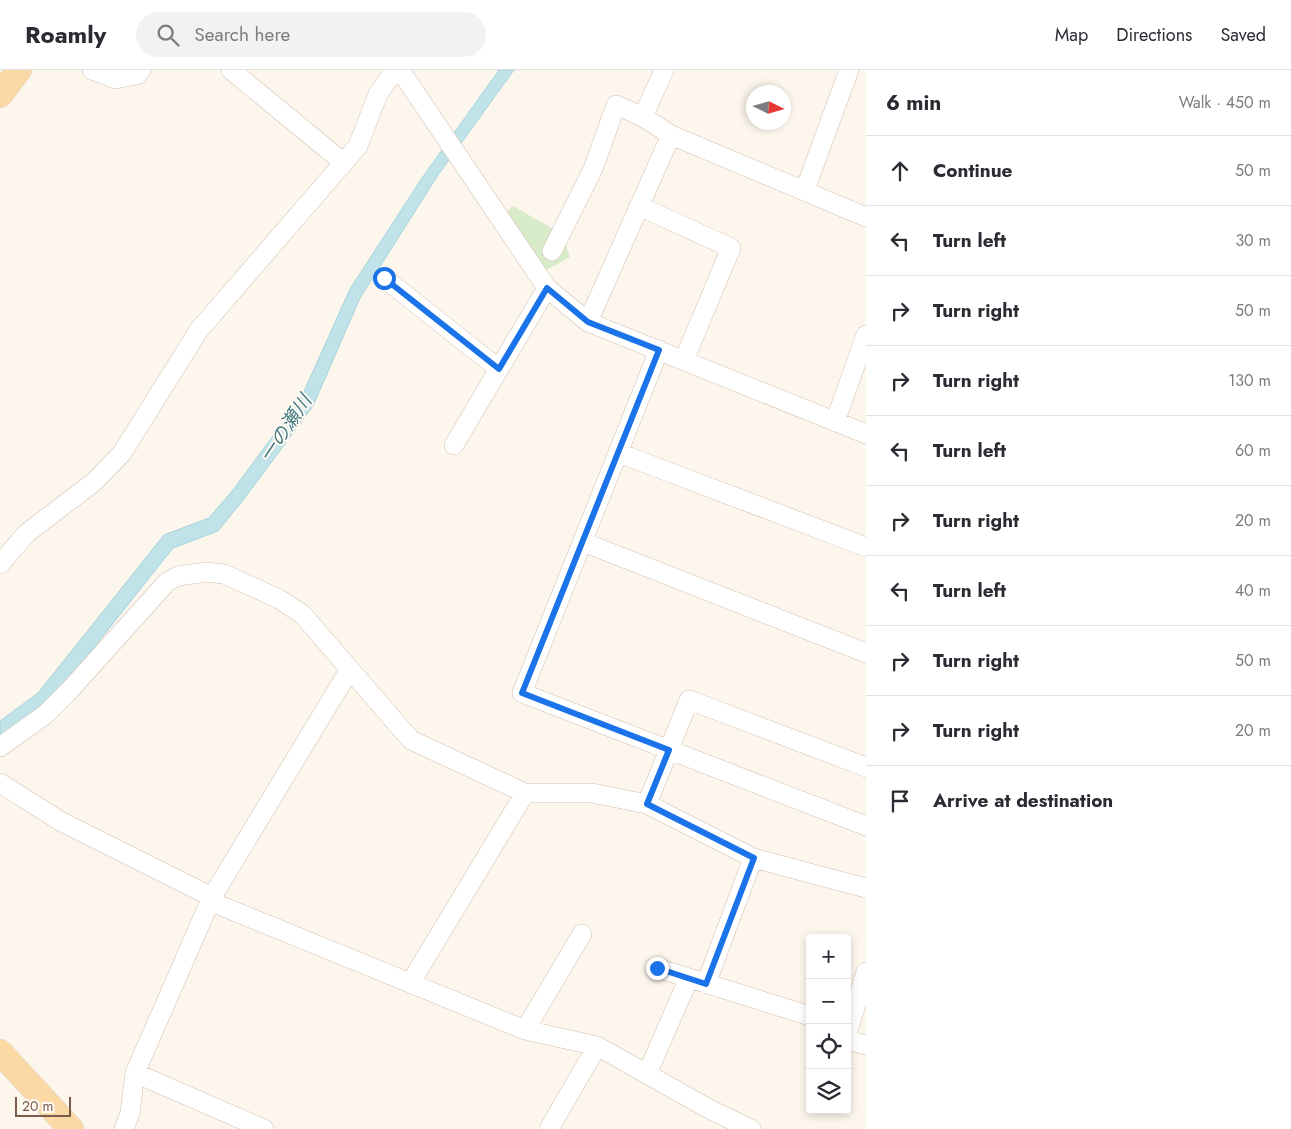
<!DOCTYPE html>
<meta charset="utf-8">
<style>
:root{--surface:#fff;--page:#f2f2f3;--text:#2b2b33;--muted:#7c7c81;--line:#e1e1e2}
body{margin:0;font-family:Jost,"Noto Sans JP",sans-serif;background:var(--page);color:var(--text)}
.controls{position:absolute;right:15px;bottom:15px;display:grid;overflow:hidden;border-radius:5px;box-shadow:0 2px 8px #0003}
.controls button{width:45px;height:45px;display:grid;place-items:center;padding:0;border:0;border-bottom:1px solid var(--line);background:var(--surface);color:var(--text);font:25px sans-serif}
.compass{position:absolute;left:746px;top:15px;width:45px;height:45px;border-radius:50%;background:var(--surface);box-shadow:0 2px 8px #0003;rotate:95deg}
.scale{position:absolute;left:15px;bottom:12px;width:56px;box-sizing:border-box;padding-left:5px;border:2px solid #7a5c4d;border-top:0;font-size:14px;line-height:18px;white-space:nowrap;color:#7a5c4d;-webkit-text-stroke:4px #fffaf3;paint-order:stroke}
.stop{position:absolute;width:15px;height:15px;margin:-11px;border:4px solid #1a73e8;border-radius:50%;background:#fff}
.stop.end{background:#1a73e8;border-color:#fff;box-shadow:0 1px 5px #0008}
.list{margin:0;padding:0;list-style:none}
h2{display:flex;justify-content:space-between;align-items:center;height:65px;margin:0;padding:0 20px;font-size:21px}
h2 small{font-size:16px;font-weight:400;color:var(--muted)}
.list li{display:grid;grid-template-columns:32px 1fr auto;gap:15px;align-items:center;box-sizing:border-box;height:70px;padding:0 20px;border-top:1px solid var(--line)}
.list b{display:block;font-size:19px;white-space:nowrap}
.list em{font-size:16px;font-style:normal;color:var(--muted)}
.icon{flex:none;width:28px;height:28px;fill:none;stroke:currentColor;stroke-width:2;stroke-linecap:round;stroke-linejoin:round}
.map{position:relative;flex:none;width:866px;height:1059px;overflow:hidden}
header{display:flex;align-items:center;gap:30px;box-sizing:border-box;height:70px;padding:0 25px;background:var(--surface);border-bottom:1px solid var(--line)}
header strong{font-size:24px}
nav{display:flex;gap:28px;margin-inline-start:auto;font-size:18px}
.search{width:350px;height:45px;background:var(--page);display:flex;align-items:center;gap:12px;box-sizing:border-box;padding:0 18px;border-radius:28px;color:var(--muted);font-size:19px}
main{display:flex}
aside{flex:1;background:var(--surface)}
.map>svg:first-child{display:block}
</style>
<header>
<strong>Roamly</strong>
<div class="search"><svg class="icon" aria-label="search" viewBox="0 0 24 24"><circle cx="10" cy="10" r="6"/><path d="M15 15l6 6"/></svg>Search here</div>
<nav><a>Map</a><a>Directions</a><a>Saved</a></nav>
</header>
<main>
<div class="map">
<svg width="866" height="1059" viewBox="0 0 866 1059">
<rect width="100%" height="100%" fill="#fdf6ec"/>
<!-- green -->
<path fill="#d8ecc9" d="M513 136 562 164 570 187 546 200 502 147Z"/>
<!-- water -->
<path fill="#bfe3e8" stroke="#a5d3da" d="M499 0H514L438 105 360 228 313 336 244 429 218 461 173 478 49 634 0 670V651L38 623 164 465 209 448 233 420 301 328 350 219 422 108Z"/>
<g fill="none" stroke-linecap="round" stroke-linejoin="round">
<defs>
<path id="minor" d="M92 0 115 9 137 5 141 0
M231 0 344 93
M400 0 547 218 588 252 866 364
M643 47 664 0
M805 120 849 0
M639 136 731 178 684 290
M552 181 593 99 616 35 643 47 671 65
M384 208 499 299
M588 252 671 65 866 147
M659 280 522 623 866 756
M835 352 866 265
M454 375 547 218
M619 383 866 477
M583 472 866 583
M0 494 27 463 94 412 122 383 199 260 358 76 378 24 395 0
M0 677 46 644 68 622 167 512 178 506 206 502 224 504 279 529 302 544 411 670 525 723H592L647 734 753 788 866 818
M0 713 60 751 212 827 219 835 525 960 597 976 711 1040 751 1059
M647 734 689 630 866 697
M657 898 810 946
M411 912 525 723
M706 914 753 788
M525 960 582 864
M847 964 866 902
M847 970 866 975
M135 1003 264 1059
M647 1004 689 908
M124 1059 130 1043 135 1003 212 827 350 599
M549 1059 597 976"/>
<path id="major" d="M0 25 19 0
M0 982 71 1059"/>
</defs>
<!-- minor casing -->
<use href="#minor" stroke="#d1beb0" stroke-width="20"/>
<!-- major casing -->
<use href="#major" stroke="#dad1cd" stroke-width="26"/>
<!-- minor -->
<use href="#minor" stroke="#fff" stroke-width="19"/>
<!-- major -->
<use href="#major" stroke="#fbd9a5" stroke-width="25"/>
</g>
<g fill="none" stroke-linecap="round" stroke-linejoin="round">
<!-- route -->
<path stroke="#1a73e8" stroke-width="6" d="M384 208 499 299 547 218 588 252 659 280 522 623 669 680 647 734 754 788 706 914 657 898"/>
</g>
<g text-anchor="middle" stroke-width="4" stroke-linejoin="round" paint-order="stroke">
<!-- water labels -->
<g font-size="19" font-style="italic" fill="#437c86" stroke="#fffaf3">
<text transform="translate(285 358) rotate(-56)" y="7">一の瀬川</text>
</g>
</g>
</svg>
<div class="controls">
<button>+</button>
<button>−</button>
<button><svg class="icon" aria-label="locate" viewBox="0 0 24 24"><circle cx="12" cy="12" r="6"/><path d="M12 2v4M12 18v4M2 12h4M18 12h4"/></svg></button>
<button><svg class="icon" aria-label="layers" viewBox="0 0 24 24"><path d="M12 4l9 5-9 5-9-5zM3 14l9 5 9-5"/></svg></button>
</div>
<svg class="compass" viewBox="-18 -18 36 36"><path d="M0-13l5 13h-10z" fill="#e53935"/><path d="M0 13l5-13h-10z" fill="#7c7c81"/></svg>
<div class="scale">20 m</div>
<div class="stop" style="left:384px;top:208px"></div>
<div class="stop end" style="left:657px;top:898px"></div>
</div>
<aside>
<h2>6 min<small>Walk · 450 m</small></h2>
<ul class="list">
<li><svg class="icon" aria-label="ahead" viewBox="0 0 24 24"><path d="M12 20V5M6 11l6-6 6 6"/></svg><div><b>Continue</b></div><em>50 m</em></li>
<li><svg class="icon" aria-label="left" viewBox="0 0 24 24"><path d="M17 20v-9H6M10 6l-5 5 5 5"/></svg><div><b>Turn left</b></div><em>30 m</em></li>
<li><svg class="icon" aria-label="right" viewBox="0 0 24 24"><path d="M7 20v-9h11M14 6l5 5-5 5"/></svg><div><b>Turn right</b></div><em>50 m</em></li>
<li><svg class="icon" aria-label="right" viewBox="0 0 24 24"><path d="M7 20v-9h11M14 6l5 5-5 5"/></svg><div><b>Turn right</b></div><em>130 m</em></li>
<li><svg class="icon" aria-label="left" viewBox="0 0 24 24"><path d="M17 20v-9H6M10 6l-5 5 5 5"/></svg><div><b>Turn left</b></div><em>60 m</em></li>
<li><svg class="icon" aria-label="right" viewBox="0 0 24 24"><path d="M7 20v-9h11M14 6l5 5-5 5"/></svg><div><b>Turn right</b></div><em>20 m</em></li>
<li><svg class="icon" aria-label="left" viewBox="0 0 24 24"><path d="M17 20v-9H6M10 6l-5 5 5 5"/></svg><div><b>Turn left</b></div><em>40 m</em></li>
<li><svg class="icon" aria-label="right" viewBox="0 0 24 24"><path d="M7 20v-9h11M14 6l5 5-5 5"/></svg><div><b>Turn right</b></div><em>50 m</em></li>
<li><svg class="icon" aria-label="right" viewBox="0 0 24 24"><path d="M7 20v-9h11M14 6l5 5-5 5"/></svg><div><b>Turn right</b></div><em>20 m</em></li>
<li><svg class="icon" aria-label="arrive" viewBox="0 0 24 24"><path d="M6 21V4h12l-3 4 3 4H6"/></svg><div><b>Arrive at destination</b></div></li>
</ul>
</aside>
</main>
